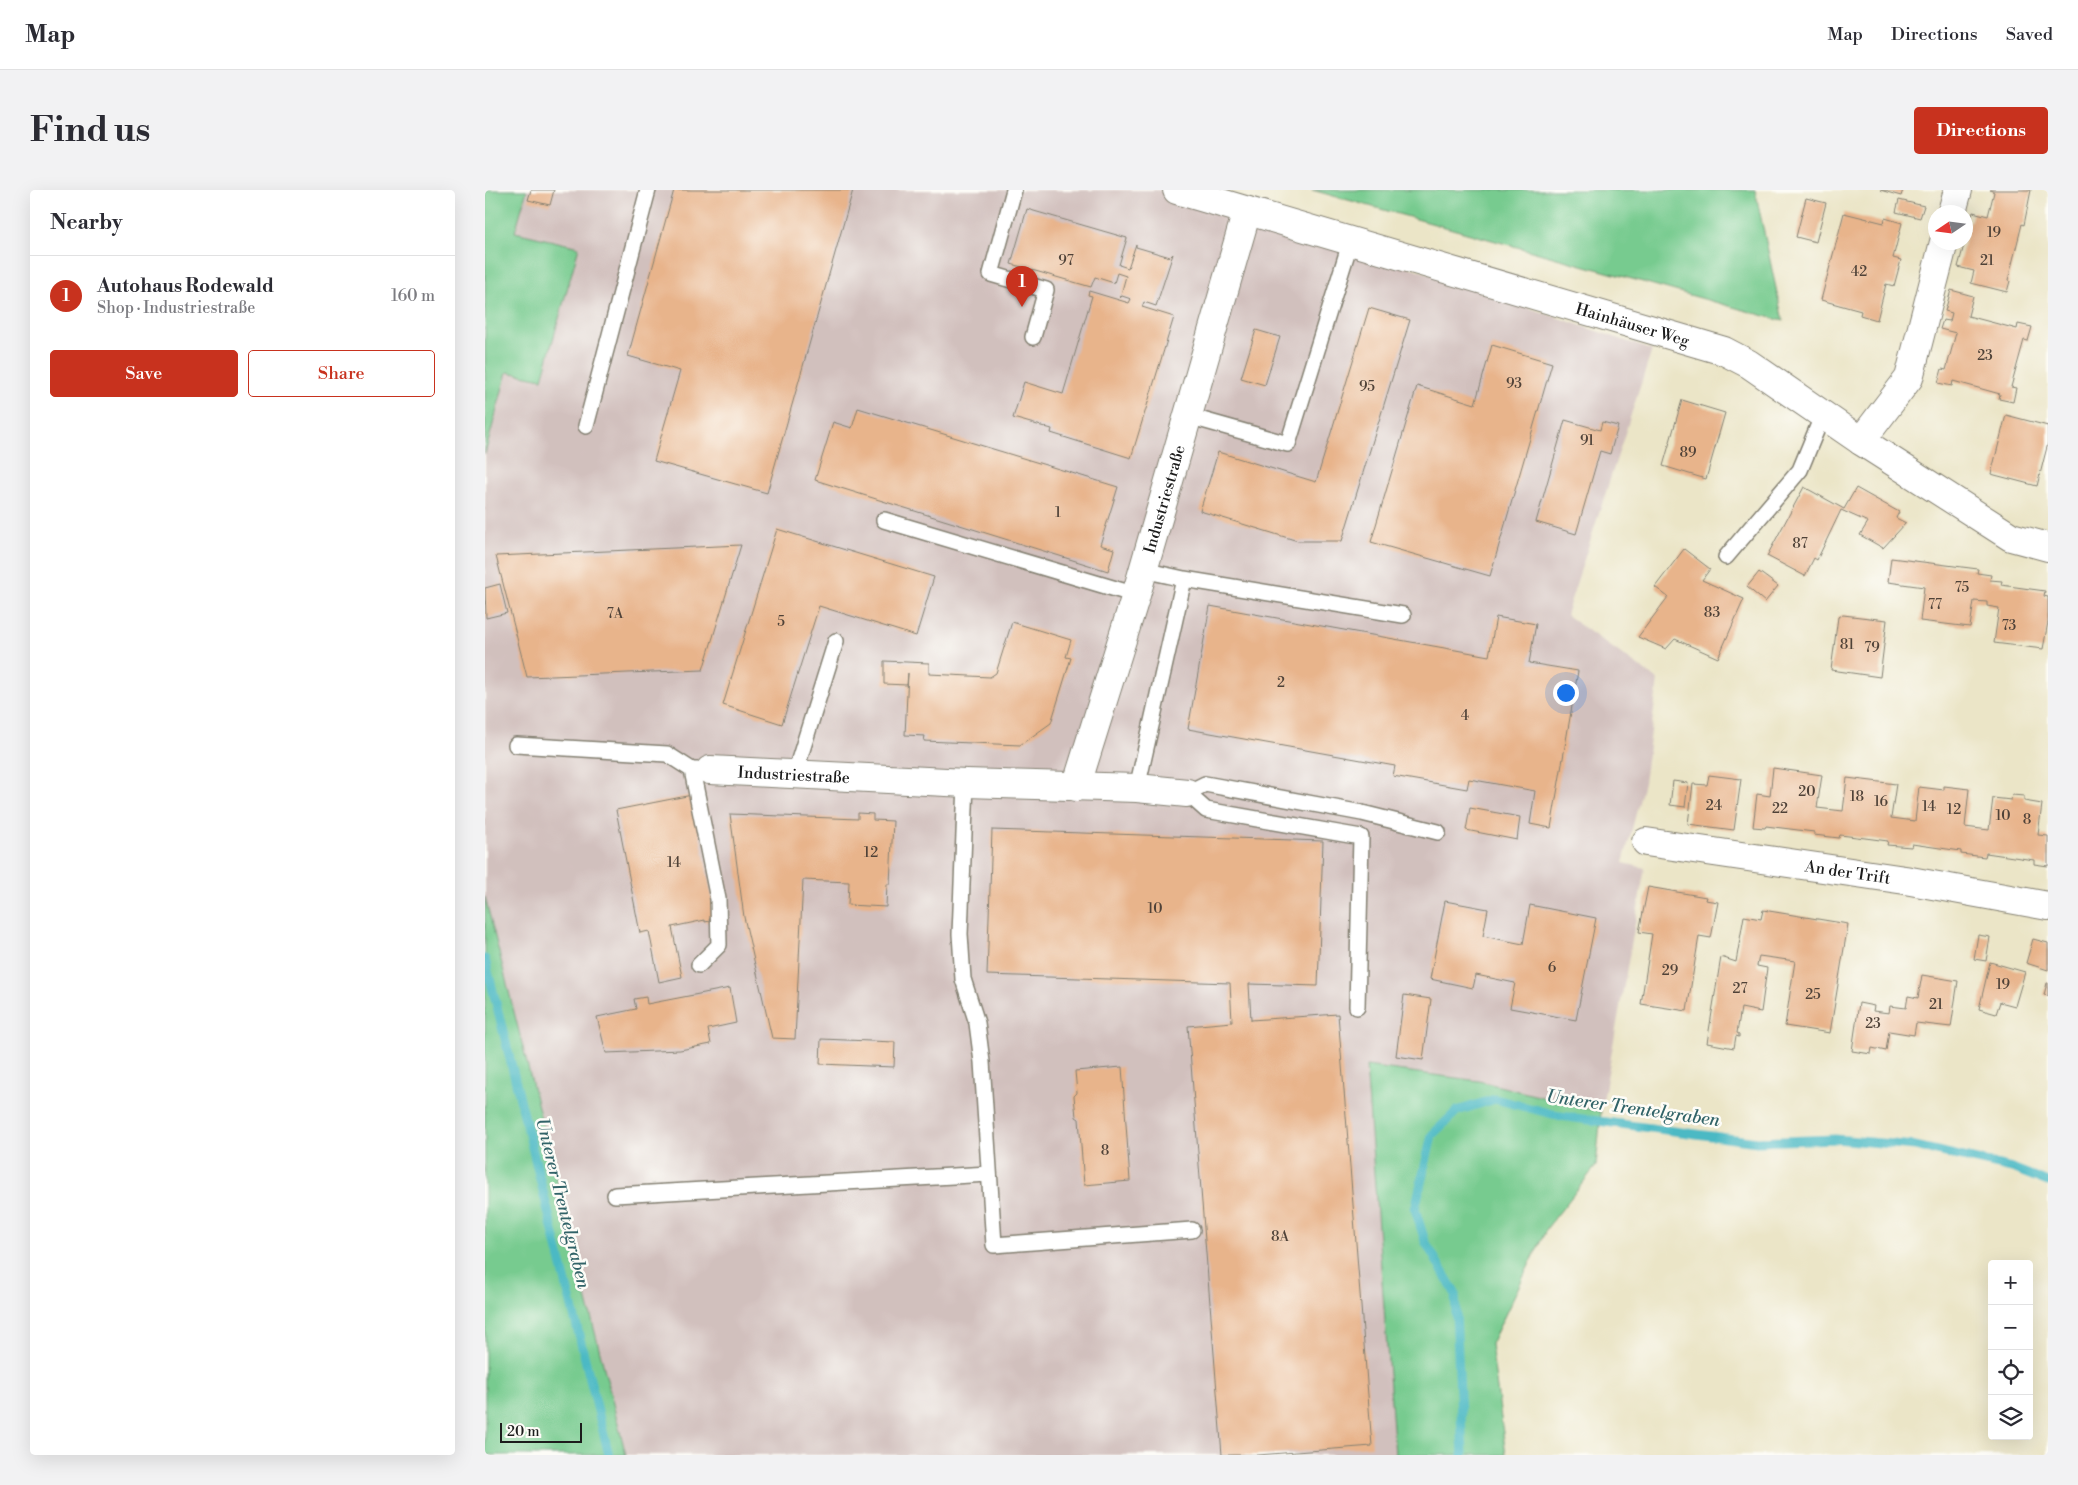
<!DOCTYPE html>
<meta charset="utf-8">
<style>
:root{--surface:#fff;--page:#f2f2f3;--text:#2b2b33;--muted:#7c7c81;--line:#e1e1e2;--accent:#c8321e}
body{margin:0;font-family:"Libre Bodoni",serif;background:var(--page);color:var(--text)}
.controls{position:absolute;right:15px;bottom:15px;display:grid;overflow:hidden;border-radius:5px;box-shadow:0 5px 20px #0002}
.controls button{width:45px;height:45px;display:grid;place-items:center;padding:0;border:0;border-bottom:1px solid var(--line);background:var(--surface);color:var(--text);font:25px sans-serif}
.compass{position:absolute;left:1443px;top:15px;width:45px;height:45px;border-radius:50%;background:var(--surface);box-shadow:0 5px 20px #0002;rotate:257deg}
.scale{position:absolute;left:15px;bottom:12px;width:82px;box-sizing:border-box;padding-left:5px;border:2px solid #1c1c1c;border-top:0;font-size:14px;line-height:18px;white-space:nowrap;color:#1c1c1c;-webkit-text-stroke:4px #fdfcf7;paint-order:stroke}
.you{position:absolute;left:1080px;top:502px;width:18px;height:18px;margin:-12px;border:4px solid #fff;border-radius:50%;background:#1a73e8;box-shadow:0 0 0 8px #1a73e833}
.badge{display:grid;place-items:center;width:32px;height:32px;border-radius:50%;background:var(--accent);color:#fff;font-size:16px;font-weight:700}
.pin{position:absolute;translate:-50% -41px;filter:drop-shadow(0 1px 2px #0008)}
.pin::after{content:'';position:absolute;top:26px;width:18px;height:15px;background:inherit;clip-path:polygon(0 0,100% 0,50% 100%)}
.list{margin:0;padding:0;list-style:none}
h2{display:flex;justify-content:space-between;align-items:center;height:65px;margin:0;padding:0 20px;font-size:21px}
h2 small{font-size:16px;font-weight:400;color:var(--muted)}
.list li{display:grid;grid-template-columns:32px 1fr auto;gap:15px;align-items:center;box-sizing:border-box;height:80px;padding:0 20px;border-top:1px solid var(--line)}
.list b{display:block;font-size:19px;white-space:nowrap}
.list p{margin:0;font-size:16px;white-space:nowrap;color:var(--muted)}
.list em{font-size:16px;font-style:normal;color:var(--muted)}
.actions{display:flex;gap:10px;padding:15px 20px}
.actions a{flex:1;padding:11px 0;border:1px solid var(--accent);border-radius:5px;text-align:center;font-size:18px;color:var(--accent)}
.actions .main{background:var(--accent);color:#fff}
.icon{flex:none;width:28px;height:28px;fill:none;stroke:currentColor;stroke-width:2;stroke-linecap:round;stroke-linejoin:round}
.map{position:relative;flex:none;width:1563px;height:1265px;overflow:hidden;border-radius:5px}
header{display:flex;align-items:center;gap:30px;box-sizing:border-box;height:70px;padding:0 25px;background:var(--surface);border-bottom:1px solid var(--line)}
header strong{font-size:24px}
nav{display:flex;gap:28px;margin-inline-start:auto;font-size:18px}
.intro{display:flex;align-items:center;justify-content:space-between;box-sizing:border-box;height:120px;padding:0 30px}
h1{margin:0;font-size:35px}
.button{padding:12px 22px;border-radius:5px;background:var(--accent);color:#fff;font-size:18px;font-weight:700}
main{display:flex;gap:30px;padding:0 30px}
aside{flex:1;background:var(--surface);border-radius:5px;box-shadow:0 5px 20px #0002}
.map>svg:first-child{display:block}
</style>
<header>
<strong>Map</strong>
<nav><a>Map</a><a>Directions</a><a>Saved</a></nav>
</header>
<div class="intro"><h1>Find us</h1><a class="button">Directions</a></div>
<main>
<aside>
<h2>Nearby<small></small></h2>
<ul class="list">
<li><span class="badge">1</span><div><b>Autohaus Rodewald</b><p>Shop · Industriestraße</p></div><em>160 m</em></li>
</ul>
<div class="actions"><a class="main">Save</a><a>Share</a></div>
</aside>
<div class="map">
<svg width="1563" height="1265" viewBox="0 0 1563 1265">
<rect width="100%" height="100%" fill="#fdfcf7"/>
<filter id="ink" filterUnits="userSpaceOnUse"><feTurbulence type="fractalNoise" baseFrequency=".02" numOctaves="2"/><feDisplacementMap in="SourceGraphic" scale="10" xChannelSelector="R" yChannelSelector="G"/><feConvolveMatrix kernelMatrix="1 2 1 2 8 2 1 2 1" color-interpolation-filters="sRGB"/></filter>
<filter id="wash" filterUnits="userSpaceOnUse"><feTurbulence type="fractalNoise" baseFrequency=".0096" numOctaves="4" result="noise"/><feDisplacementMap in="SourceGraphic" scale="20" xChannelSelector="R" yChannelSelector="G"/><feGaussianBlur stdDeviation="1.12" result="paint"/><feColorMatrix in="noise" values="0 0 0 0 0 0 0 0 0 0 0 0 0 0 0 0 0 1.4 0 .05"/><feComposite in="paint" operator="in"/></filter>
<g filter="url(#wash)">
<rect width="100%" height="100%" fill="#ebe5c7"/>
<!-- industrial -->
<path fill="#d1c0bd" d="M42 0H678L767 23 1167 160 1081 425 1173 490 1159 593 1138 673 1160 678 1116 922 994 891 881 876 910 1265H141L0 707V264L22 182 57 189 94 58 30 42Z"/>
<!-- green -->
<path fill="#77cb8f" stroke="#4a7456" d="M0 0H42L30 42 94 57 57 189 22 182 0 264Z
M827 0H1270L1298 131Z
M0 707 141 1265H0Z
M881 876 994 891 1116 922 1111 976 1062 1038 1006 1154 1021 1265H910Z"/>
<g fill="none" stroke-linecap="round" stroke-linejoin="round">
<!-- stream -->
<path stroke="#4bb9c4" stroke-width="9" d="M0 769 124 1265
M978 1265 970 1103 940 1051 930 1019 947 945 972 921 1010 909 1075 926 1272 952 1350 949 1430 956 1527 978 1563 992"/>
</g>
<g id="blocks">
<!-- building -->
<path fill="#e8b48b" d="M46 0H69L65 15 43 10Z
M189 0H368L282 303 169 271 195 181 143 166Z
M1395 0H1418L1416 6Z
M1505 0H1546L1539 35 1537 34 1523 90 1525 91 1522 102 1486 93 1489 81 1473 77 1488 22 1503 26 1509 2Z
M1321 8 1341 13 1331 52 1311 47Z
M1414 10 1439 16 1435 28 1411 22Z
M542 19 642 48 634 75 643 78 651 54V57L685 67 688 64 671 116 659 112 657 117 689 127 646 268 566 243 567 239 528 228 539 192 578 204 607 106 603 105 604 101 644 113 646 109 637 106 635 108 641 86 632 83 629 93 610 87 606 97 526 74Z
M1359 23 1399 33 1400 28 1417 33 1408 68 1416 70 1409 96 1401 94 1392 130 1375 125 1376 121 1336 110Z
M1466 100 1488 106 1483 126 1532 139 1533 134 1547 137 1543 151 1539 150 1526 197 1531 198 1528 212 1514 209 1515 204 1468 191 1467 196 1453 193 1457 179 1461 180 1471 143 1455 139 1458 130 1465 131 1467 123 1460 121Z
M884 118 925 130 857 351H813L715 321 733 262 831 292Z
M771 140 795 147 780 195 756 188Z
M1007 155 1067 173 1005 386 886 352 932 196 990 214Z
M1197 210 1240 223 1221 289 1178 276Z
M373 218 633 297 615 355 629 359 623 381 330 290 348 232 367 238Z
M1521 225 1563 236V253L1552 296 1506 284Z
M1080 230 1115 240 1117 232 1133 236 1125 264 1115 261 1091 344 1051 332Z
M1319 297 1359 319 1371 298 1414 322 1411 328 1421 333 1398 358 1375 345 1383 332 1356 320 1332 370 1329 368 1320 386 1282 366Z
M292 339 449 387 431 446 334 416 297 534 238 515Z
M256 355 218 480 42 487 11 366Z
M1199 359 1225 379 1217 390 1259 409 1233 468 1190 449 1181 459 1153 447 1183 407 1170 397Z
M1406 368 1493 379 1492 383 1506 385 1505 390 1517 391 1516 395 1560 401 1559 406 1563 407V432L1558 459 1509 453 1514 418 1502 416V412L1489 411 1485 437 1435 431 1439 397 1403 392Z
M1274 382 1293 396 1280 412 1262 397Z
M15 394 22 423 1 428 0 398Z
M725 416 1004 466 1011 427 1051 434 1044 473 1093 481 1066 638 1045 634 1050 601 984 589 982 599 908 586 910 576 703 539Z
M1358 425 1402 430 1395 487 1346 480 1353 427Z
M527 432 586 450 581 467 586 468 566 533 535 555 439 551 440 546 420 545 423 483 422 495 399 494V471L444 473V484L505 487 511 483Z
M1288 578 1337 585 1332 618 1358 621 1362 588 1411 594 1406 628 1430 631 1434 597 1459 600V596L1484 599 1480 637 1504 640 1508 608 1526 610 1527 605 1539 606V611L1557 614 1553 645 1563 646V676L1549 674V670L1501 663 1500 667 1476 664V661L1427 654 1426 657 1402 655 1403 651 1380 648 1355 645 1354 648 1329 645V642L1281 636 1280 638 1268 637 1272 604 1285 606Z
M1224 585 1256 589 1249 640 1203 634 1208 594 1222 595Z
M1188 591 1203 593 1200 617 1185 615Z
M207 605 231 728 224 729 225 731 220 732V730L187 737 197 787 174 792 164 741 155 743 131 620Z
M985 618 1035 627 1032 650 981 640Z
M373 623 388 624V630L408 631 405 694H402L401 717 363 715 364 692 318 690 310 849 287 848 259 727 245 624 373 629Z
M507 640 838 651 833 796 764 794 766 830 853 824 887 1256 773 1265H737L703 836 747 832 745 793 502 785Z
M1163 697 1221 707 1220 710 1233 712 1226 748 1214 746 1202 821 1156 814 1167 744 1154 742Z
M960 711 1003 719 998 746 1038 754 1045 715 1111 728 1091 830 1025 818 1030 793 991 785 988 798 945 789Z
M1278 720 1363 734 1345 843 1300 836 1310 771 1274 766 1272 776 1282 778 1276 822 1256 818 1252 843 1254 844V847L1251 846 1249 858 1222 853 1236 767 1251 772 1259 726 1276 729Z
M1493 745 1505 747 1501 771 1489 769Z
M1548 749 1563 753V780L1541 773Z
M1505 772 1540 782 1530 816 1515 812 1511 824 1494 819Z
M1437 785 1473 791 1466 837 1431 833 1429 845 1404 841 1401 861 1387 858 1386 864 1367 861 1374 813 1389 816 1388 821 1404 823 1405 816 1421 818 1423 806 1433 808Z
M1562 793H1563V806L1559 805Z
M245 798 251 833 223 839 226 854 195 860 121 863 112 827 151 819 149 809 161 807 162 814Z
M919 805 946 809 938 870 911 866Z
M336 849 410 852 409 877 335 874Z
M637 877 645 991 599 995 594 929 591 927 589 906 592 903 590 881Z"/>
</g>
</g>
<g filter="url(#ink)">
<use href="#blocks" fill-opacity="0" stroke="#848072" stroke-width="1"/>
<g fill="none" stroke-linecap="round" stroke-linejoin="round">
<defs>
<path id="service" d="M529 0 506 84 561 100 548 147
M703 226 803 254 866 50
M101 236 163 0
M399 330 651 405
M1241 367 1315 280 1338 224
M658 380 699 389 918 425
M31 555 182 564 207 580H216
M207 580 233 709 234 755 214 775
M309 586 351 451
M481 593 475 744 478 789 492 833 497 872 509 1055 707 1040
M652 598 699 389
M872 817 876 647 721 620 702 603 720 594 877 623 953 642
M130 1005 504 984"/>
<g id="minor">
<path id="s1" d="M692 0 1239 161 1264 174 1376 251 1526 347 1563 357"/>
<path d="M1467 22 1473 0"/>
<path d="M1376 251 1424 188 1459 52"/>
<path id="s2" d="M225 580 481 593 652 598 702 603"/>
<path id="s3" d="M591 597 651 405 762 21"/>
<path id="s4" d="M1161 652 1420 690 1563 716"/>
</g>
</defs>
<!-- service casing -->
<use href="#service" stroke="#848072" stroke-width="18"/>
<!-- minor casing -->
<use href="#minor" stroke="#848072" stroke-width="30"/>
<!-- service -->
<use href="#service" stroke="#fff" stroke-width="15"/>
<!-- minor -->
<use href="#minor" stroke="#fff" stroke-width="28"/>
</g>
</g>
<g text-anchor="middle" stroke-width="5" stroke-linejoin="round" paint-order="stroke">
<!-- number labels -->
<g font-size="14" fill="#4f4238">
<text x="1509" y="47">19</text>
<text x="581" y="75">97</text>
<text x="1502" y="75">21</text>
<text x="1374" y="86">42</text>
<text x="1500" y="170">23</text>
<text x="1029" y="198">93</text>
<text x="882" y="201">95</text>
<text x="1102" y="255">91</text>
<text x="1203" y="267">89</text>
<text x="573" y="327">1</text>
<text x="1315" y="358">87</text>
<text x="1477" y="402">75</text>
<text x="1450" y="419">77</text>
<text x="1227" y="427">83</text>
<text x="130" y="428">7A</text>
<text x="296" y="436">5</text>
<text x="1524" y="440">73</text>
<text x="1362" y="459">81</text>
<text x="1387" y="462">79</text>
<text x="796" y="497">2</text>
<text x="980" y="530">4</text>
<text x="1322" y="606">20</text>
<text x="1372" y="611">18</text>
<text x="1396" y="616">16</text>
<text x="1229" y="620">24</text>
<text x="1444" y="621">14</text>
<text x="1295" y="623">22</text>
<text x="1469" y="624">12</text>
<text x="1518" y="630">10</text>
<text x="1542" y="634">8</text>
<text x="386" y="667">12</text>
<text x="189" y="677">14</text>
<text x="670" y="723">10</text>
<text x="1067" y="782">6</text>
<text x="1185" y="785">29</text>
<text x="1518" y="799">19</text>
<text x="1255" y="803">27</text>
<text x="1328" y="809">25</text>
<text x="1451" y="819">21</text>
<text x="1388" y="838">23</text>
<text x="620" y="965">8</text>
<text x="795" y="1051">8A</text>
</g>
<!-- street labels -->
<g font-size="16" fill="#1c1c1c" stroke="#fdfcf7">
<text dy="6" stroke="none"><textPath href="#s1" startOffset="475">Hainhäuser Weg</textPath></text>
<text dy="6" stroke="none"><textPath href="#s3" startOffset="301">Industriestraße</textPath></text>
<text dy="6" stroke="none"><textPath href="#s2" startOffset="84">Industriestraße</textPath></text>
<text dy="6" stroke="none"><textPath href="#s4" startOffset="204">An der Trift</textPath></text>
</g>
<!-- water labels -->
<g font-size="18" font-style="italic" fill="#316368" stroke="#fdfcf7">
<text transform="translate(1148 918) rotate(8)" y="6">Unterer Trentelgraben</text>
<text transform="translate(78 1013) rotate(76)" y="6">Unterer Trentelgraben</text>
</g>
</g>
</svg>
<div class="controls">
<button>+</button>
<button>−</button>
<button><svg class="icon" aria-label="locate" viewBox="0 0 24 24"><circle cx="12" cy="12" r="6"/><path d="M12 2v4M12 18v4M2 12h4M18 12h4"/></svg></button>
<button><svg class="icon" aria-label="layers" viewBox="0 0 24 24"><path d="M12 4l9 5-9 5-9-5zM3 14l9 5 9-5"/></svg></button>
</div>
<svg class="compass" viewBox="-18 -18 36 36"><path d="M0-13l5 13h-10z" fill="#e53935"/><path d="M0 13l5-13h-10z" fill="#7c7c81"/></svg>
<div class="scale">20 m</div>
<div class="you"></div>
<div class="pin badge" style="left:537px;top:117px">1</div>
</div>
</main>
